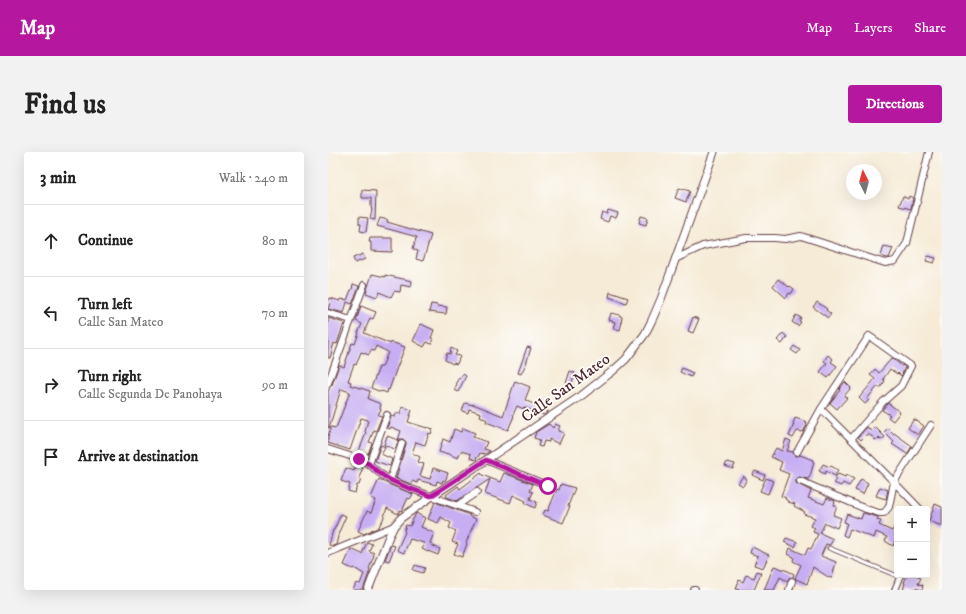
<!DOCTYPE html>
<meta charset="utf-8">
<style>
:root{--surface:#fff;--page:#f2f2f2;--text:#222;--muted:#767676;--line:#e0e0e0;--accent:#b5179e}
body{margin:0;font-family:"IM FELL DW Pica",serif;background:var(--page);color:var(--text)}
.controls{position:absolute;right:12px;bottom:12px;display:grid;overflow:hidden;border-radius:4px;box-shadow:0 4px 16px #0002}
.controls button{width:36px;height:36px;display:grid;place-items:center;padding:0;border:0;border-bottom:1px solid var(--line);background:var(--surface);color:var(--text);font:20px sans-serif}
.compass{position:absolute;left:518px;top:12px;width:36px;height:36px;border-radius:50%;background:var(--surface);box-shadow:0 4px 16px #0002;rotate:354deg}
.stop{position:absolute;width:12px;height:12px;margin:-9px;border:3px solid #b5179e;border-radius:50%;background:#fff}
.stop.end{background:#b5179e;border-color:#fff;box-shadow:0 1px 4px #0008}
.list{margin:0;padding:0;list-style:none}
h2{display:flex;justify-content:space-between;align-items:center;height:52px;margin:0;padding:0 16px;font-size:17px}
h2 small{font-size:13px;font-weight:400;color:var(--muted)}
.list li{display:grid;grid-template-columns:26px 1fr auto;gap:12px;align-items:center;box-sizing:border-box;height:72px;padding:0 16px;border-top:1px solid var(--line)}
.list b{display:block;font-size:15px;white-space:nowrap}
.list p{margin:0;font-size:13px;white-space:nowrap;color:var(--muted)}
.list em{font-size:13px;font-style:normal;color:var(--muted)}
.icon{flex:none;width:22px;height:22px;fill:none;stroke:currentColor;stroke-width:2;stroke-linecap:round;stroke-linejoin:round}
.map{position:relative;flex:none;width:614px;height:438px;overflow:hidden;border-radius:4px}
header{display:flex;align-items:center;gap:24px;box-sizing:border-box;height:56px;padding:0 20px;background:var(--accent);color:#fff}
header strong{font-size:19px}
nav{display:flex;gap:22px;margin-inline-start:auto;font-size:14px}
.intro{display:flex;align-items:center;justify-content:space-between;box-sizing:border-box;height:96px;padding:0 24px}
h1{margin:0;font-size:28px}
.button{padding:10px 18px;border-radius:4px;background:var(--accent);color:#fff;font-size:14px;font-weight:700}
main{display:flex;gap:24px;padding:0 24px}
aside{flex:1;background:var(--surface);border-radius:4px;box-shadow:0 4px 16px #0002}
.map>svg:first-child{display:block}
</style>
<header>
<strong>Map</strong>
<nav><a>Map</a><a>Layers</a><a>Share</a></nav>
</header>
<div class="intro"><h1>Find us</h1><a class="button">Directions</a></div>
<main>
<aside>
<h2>3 min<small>Walk · 240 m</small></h2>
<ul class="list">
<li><svg class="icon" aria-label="ahead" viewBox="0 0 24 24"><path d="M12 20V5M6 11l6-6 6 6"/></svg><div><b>Continue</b></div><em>80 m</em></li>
<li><svg class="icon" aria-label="left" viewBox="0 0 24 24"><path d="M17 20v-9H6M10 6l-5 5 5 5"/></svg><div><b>Turn left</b><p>Calle San Mateo</p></div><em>70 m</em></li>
<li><svg class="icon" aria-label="right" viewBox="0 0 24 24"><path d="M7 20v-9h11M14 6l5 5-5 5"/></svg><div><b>Turn right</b><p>Calle Segunda De Panohaya</p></div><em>90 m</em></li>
<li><svg class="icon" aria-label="arrive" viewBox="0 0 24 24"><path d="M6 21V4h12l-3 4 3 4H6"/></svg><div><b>Arrive at destination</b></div></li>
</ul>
</aside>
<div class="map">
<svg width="614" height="438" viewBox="0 0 614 438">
<rect width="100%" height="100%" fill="#fdfcf7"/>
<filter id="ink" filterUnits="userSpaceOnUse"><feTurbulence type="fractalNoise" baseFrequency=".025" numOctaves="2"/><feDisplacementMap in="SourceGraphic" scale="8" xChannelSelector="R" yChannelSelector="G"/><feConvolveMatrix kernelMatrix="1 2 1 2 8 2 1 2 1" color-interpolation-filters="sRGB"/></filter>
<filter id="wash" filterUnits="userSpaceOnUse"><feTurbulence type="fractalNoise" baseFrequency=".012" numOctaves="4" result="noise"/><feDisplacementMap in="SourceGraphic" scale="16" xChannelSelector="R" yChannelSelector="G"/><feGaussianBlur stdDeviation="0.9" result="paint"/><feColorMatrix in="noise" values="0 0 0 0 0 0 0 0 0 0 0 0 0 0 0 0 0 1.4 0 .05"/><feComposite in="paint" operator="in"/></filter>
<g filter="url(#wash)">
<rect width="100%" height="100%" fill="#f6ebd7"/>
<g id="blocks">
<!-- building -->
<path fill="#c7aef3" d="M351 36 362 39 358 50 347 46Z
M34 38 48 39 47 68 42 67 44 57 43 56V46H34Z
M575 44 580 47 581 44 585 46 583 57 571 54Z
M280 58 290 61 288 66 282 64 280 70 272 67 274 60 279 62Z
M313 64 320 66 318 73 311 71Z
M31 65 40 66 38 80 32 79 33 72H31Z
M52 66 60 68 59 70 103 83 95 109 88 107 90 99 85 97 88 86H89V85L64 78 49 74Z
M42 86H64V100L43 99V90H41Z
M556 94 565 96 561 106H559L553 104Z
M35 102 37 107 27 111 25 106Z
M600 104 608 106 606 111 598 109Z
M44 122 57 125V123L84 129 83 135 73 133 72 140 66 139 63 145 51 140 49 145 38 141Z
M450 127 461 135 462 134 466 137 463 142 461 141 458 146 445 134Z
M25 132 31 134 24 152 19 150 16 161 0 157 2 151 1 150 2 146 12 149V147L19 148 23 138H24Z
M282 140 300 146 298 151 281 145Z
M489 150 499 157 498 158 503 162 500 166 485 155Z
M103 152 109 153V154L119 155 118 162 101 160Z
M33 154 48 160 45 167 42 166 36 181 63 192V190L77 195 68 218 61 238 60 237 59 241 54 239 53 240 43 236 51 215H54L60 200 48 194 46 199 43 198 41 203 33 200 28 213 26 212 20 229 23 230 22 233 42 239 40 247 53 252 52 256 53 257 50 263 54 264 48 279 46 278 41 290 44 291 40 302 31 299 38 281 37 280 40 268 33 266 22 298 0 291V284L3 275 8 276 22 240 13 237 1 276H0V240L2 235 4 233 11 213 16 215 24 191 27 192 31 181H30L34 172 28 169Z
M283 161 292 163V164L294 165 293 170H294L292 178 285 176 287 170 281 168Z
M468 163 473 166 471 169 473 170 470 174 464 170Z
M365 165 371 167 365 181 360 179Z
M0 166 16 171 9 192 6 191 2 206H0Z
M93 172 106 178 103 186 105 187 103 192 99 190 96 195 85 189Z
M455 181 459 185 454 192 449 188Z
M466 194 472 198 469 202 463 198Z
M199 195 203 196 198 212 193 222 190 221Z
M123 196 129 199 127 203 132 204 129 212 125 211V212L117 208 119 201 122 202Z
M500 203 505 207 503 210 509 214 500 226 492 220 499 211 496 209Z
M564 206 574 214 575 213 577 215 574 223 573 224 570 221 569 222 562 217 555 227 557 229 552 236 550 234 539 247 541 248 537 252 531 246 547 227 542 223 547 217 551 221Z
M354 216 365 221 363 225 352 220Z
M242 219 247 221 243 233 238 231Z
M135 222 138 224 130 240 126 238 129 232 128 231 131 225 132 226Z
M187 229 202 235 197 248 209 254V255L220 259V260L216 263 195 255 198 258 189 254 185 263 186 264 180 278 158 270 159 268 152 264 153 261 141 257 140 261 134 259 137 251 145 253V252L175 264Z
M517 230 523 236 516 244 519 246 509 257 502 251 512 238 511 237Z
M560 251 572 260 565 269 560 265 562 263 554 258Z
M75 255 84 258 80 270 99 276V275L105 277 103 282 101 281 97 293 88 290 84 301 92 305 90 310 96 312 92 324 102 327 105 316 120 321 118 327 117 329 115 328 114 331 109 329 108 333 90 328 89 331 84 329 83 332 68 326 78 292V290L75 287H71L67 297 56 293 59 284 70 288 73 279 63 275 62 277 59 276 63 264 67 265 68 261 72 262Z
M467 266 479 270 478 272 479 273 475 280 469 279 465 286 461 284 466 272H465Z
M586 267 596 274 590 283 580 276Z
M221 272 225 276 227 272 232 274 230 279 236 281 231 292 221 287V290L216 289 214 295 210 294 212 288 206 286 208 280Z
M539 275 543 279 547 275 557 285 553 288 550 285 552 287 551 288 549 287 547 288 545 285 539 282 533 288 530 285Z
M135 276 147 281 145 285 159 290 156 297 162 299 157 302 152 301 150 305H149L148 308 142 306 143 302 133 299 130 306 118 301V302L111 300 115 287 122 290 126 277 133 280Z
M560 276 566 282V281L584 294 579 302 564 292 566 290 556 280Z
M458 287 463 289 459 299 465 300 467 304H469L472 303 485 308 484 309 486 310 482 324 480 327 471 325 468 328V331L483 339 480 346 496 352 499 346 507 349 506 353 509 355 505 363 513 366 509 376 497 371 492 381 505 387 502 393 498 392 493 404 508 410 504 426 500 425 485 415 479 432 468 427 467 426 473 413 465 409 466 405 460 402 462 396 477 403 480 396 483 397 490 382 485 380 487 376 483 374 487 366 476 362 477 360 466 354 467 352 460 350V349L457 347 458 346 453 344 461 322 451 318 454 310 443 305 448 296 454 299Z
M53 293 57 295 53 302 64 307 62 314 47 309Z
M399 310 407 312 405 317 397 314Z
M495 312 502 315 503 314 510 318 507 324 498 319 497 322 491 319Z
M28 313 35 315 31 326 33 327 31 333H29L27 341 20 339 22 332 13 329 18 316 26 319Z
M427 319 437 323 435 328 424 323Z
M153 321 154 323 172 330 176 321 205 332 202 339 205 340 202 347 209 350 207 356 197 351 198 349 185 343 182 351 157 342 162 327 129 349 119 345 118 343 130 334 132 337Z
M510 322 517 325 518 323 526 327 521 334 515 331 513 334 506 331 508 327 507 326Z
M415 324 419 327 415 334 410 331Z
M438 326 445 329 440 342 432 339Z
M51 327 60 332 85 342 82 347 80 346 74 359 72 358 70 362 59 356 54 370H53L51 375 45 378 44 377V378L36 382 30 379 39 359 43 361 48 348 43 346Z
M533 327 540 331 535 342 527 338Z
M233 332 247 336 240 354H242L235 371 215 363 217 358 220 359 229 337 231 338Z
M552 335 560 338 558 347 548 344Z
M107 350 142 363 141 364 148 367 141 383 138 391 139 392 134 405 126 402 130 392 124 390 128 379 121 376 123 371 113 365 110 371 100 367Z
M607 352 614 355V374L601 369Z
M88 361 97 366 93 375 106 381 102 391 104 392 103 393 112 397 110 403 100 399V400L94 397 96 394 95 393 96 391 82 387 76 401 69 398 77 380 76 379 78 373 82 374Z
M535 361 550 365 549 368 553 369 551 373 564 379 569 370V384L565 394 557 389 559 385 548 380 546 386 522 377 519 385 515 383 519 371 516 370 519 362 533 367Z
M13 362 18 364 11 380 8 393 4 394 1 393 5 378H6Z
M458 386 469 390 467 395 456 390Z
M39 390 44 392 41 399 46 401 45 403H46L41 417 42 418 35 438H25L28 431 32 432 36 422 26 416 25 417 16 413 23 397 34 402Z
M63 393 67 394 61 409 57 408Z
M424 395 441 403 435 416 426 413 430 404 422 401Z
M87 413 97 416 95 421 85 418Z
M446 414 460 419 466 422 465 425 461 426 459 429 452 425 446 438H436Z
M429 419 433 421 426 438H412L408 437 411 428 415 430 418 423 426 426Z
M579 423H591L590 425 593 426 590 432 595 433 594 438 587 436 586 438H575L577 431H576Z"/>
</g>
</g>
<g filter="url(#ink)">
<use href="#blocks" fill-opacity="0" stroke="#643e45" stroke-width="1"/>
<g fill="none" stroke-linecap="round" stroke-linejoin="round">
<defs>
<path id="service" d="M501 396 572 425"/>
<path id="minor" d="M347 107 375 94 418 86H447L457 87 473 84 557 111 567 109 579 91 601 0
M0 161 23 168
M0 231 36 133
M523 287 555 250 573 234 583 214 541 184 493 257 566 330 592 357
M0 297 31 307 41 312 50 320 62 328 78 335 147 360
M469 300 493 257
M158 308 221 334
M41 312 59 263
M62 328 74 291
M472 329 538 357 551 361H556L561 355 566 330 603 273
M130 353 149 340
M0 401 66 374
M366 438H367
M461 438 464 429
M567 438 573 423"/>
<path id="tertiary" d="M40 438 61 384 66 374 73 366 103 345 253 244 286 218 298 207 317 182 324 168 333 147 386 0"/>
</defs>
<!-- service casing -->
<use href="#service" stroke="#643e45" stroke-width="5"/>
<!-- minor casing -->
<use href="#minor" stroke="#643e45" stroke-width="8"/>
<!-- tertiary casing -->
<use href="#tertiary" stroke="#643e45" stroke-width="9"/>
<!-- service -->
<use href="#service" stroke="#fff" stroke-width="3"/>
<!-- minor -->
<use href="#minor" stroke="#fff" stroke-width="6"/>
<!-- tertiary -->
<use href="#tertiary" stroke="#fff" stroke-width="7"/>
</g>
</g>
<g fill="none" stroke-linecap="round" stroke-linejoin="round" filter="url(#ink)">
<!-- route -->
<path stroke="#b5179e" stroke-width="5" d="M31 307 41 312 50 320 62 328 78 335 103 344 158 308 220 334"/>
</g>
<g text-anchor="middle" stroke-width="3.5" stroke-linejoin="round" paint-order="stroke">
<!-- street labels -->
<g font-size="16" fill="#4a1f2b" stroke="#fdfcf7">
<text transform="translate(237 235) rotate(-36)" y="6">Calle San Mateo</text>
</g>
</g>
</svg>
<div class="controls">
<button>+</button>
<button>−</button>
</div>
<svg class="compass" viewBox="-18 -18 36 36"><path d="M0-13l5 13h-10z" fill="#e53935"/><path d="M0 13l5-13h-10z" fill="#767676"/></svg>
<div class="stop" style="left:220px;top:334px"></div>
<div class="stop end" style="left:31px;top:307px"></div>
</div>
</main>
